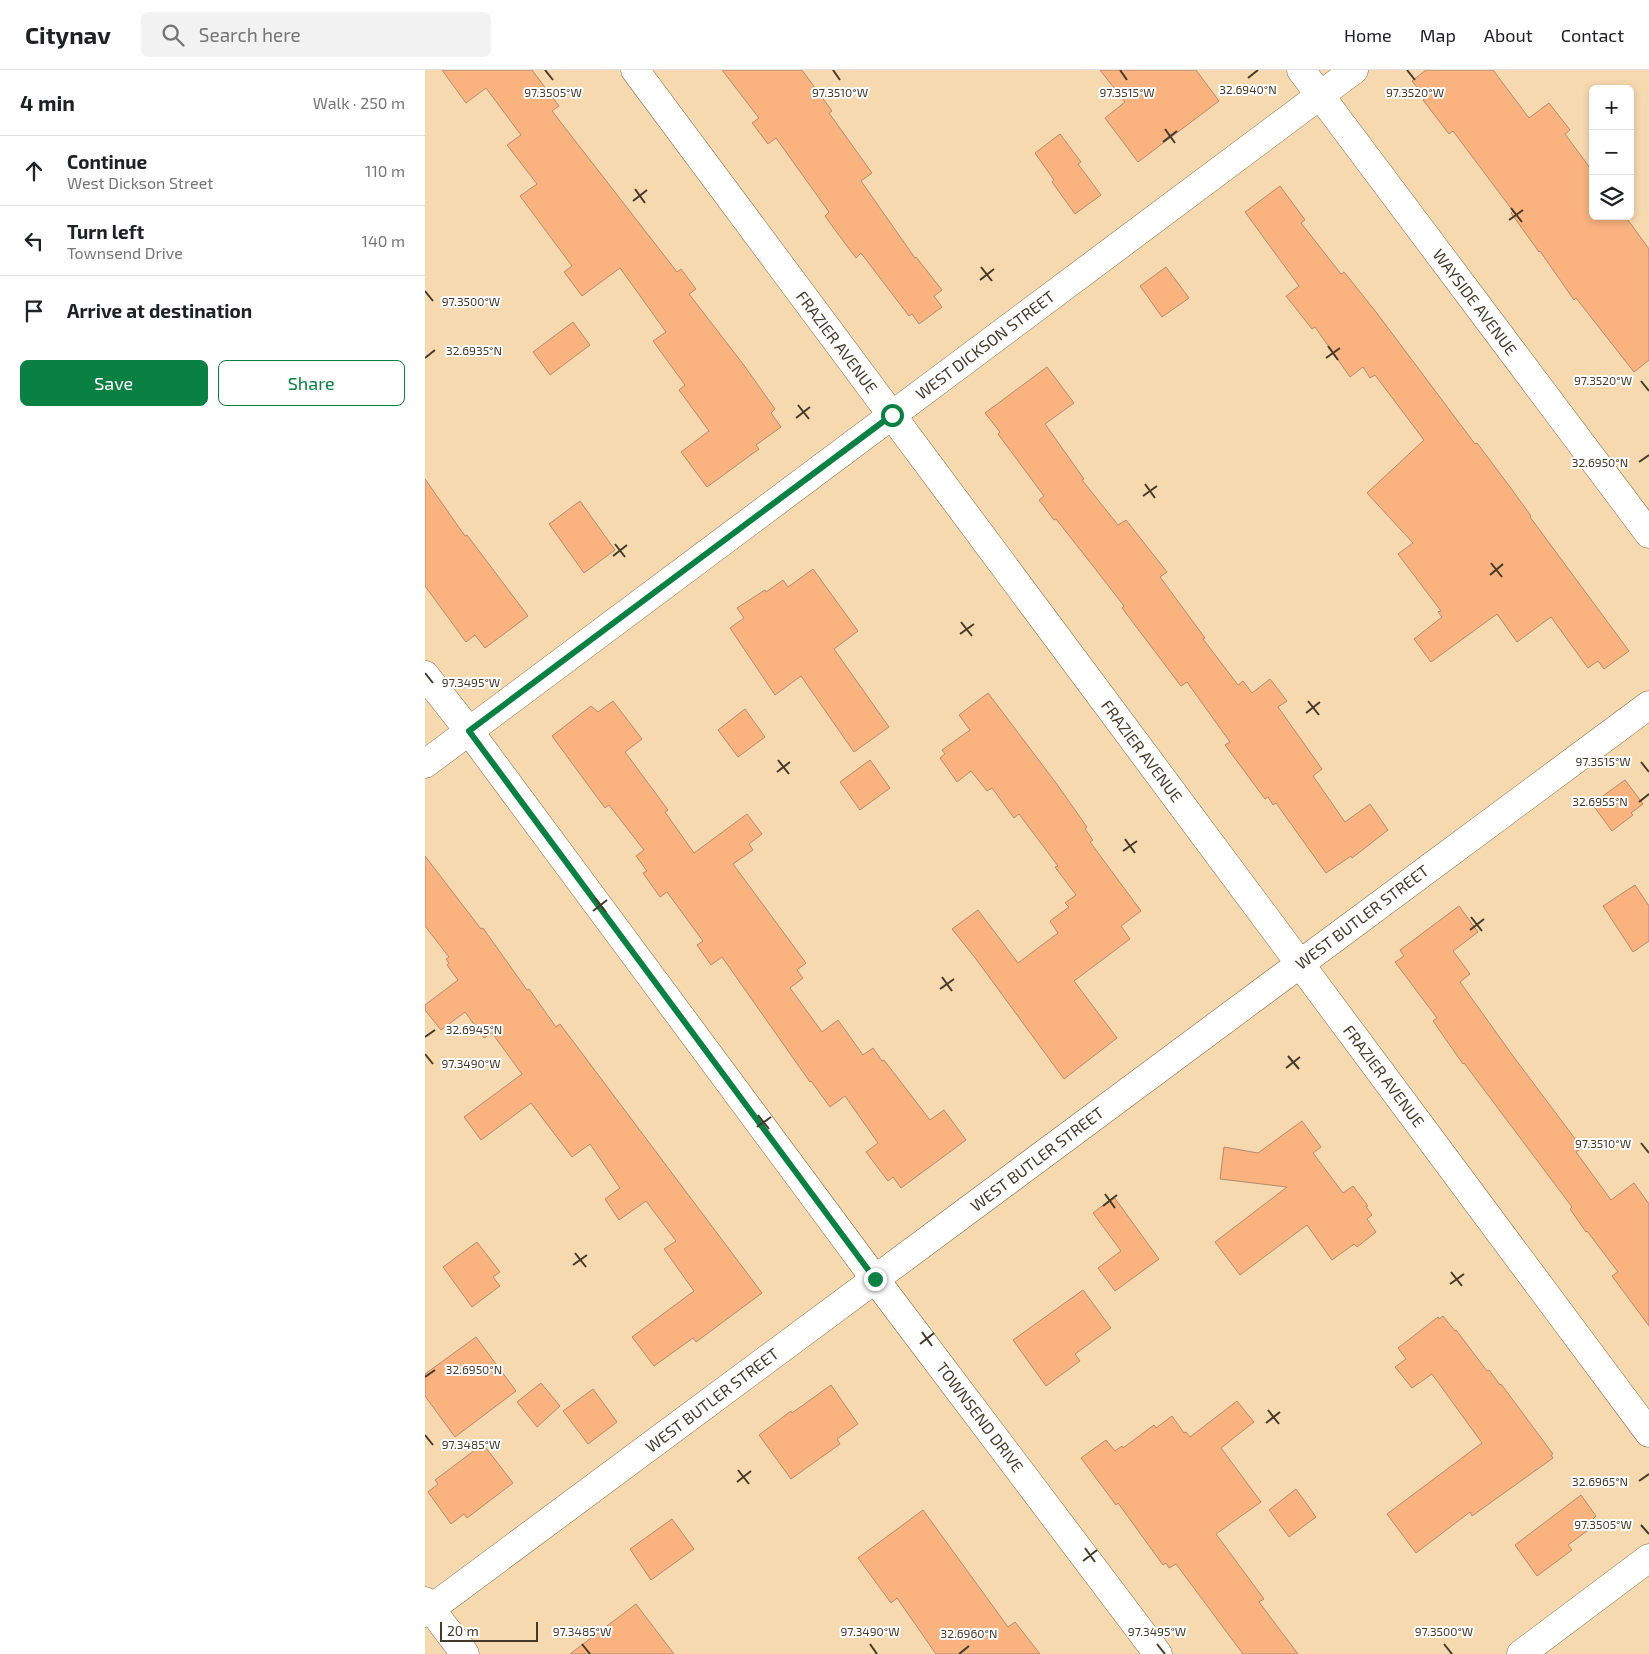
<!DOCTYPE html>
<meta charset="utf-8">
<style>
:root{--surface:#fff;--page:#f2f2f2;--text:#202124;--muted:#757577;--line:#e0e0e0;--accent:#0b8043}
body{margin:0;font-family:"Exo 2",sans-serif;background:var(--page);color:var(--text)}
.controls{position:absolute;right:15px;top:15px;display:grid;overflow:hidden;border-radius:8px;box-shadow:0 2px 8px #0003}
.controls button{width:45px;height:45px;display:grid;place-items:center;padding:0;border:0;border-bottom:1px solid var(--line);background:var(--surface);color:var(--text);font:25px sans-serif}
.scale{position:absolute;left:15px;bottom:12px;width:98px;box-sizing:border-box;padding-left:5px;border:2px solid #453929;border-top:0;font-size:14px;line-height:18px;white-space:nowrap;color:#453929;-webkit-text-stroke:4px #fff;paint-order:stroke}
.stop{position:absolute;width:15px;height:15px;margin:-11px;border:4px solid #0b8043;border-radius:50%;background:#fff}
.stop.end{background:#0b8043;border-color:#fff;box-shadow:0 1px 5px #0008}
.list{margin:0;padding:0;list-style:none}
h2{display:flex;justify-content:space-between;align-items:center;height:65px;margin:0;padding:0 20px;font-size:21px}
h2 small{font-size:16px;font-weight:400;color:var(--muted)}
.list li{display:grid;grid-template-columns:32px 1fr auto;gap:15px;align-items:center;box-sizing:border-box;height:70px;padding:0 20px;border-top:1px solid var(--line)}
.list b{display:block;font-size:19px;white-space:nowrap}
.list p{margin:0;font-size:16px;white-space:nowrap;color:var(--muted)}
.list em{font-size:16px;font-style:normal;color:var(--muted)}
.actions{display:flex;gap:10px;padding:15px 20px}
.actions a{flex:1;padding:11px 0;border:1px solid var(--accent);border-radius:8px;text-align:center;font-size:18px;color:var(--accent)}
.actions .main{background:var(--accent);color:#fff}
.icon{flex:none;width:28px;height:28px;fill:none;stroke:currentColor;stroke-width:2;stroke-linecap:round;stroke-linejoin:round}
.map{position:relative;flex:none;width:1224px;height:1584px;overflow:hidden}
header{display:flex;align-items:center;gap:30px;box-sizing:border-box;height:70px;padding:0 25px;background:var(--surface);border-bottom:1px solid var(--line)}
header strong{font-size:24px}
nav{display:flex;gap:28px;margin-inline-start:auto;font-size:18px}
.search{width:350px;height:45px;background:var(--page);display:flex;align-items:center;gap:12px;box-sizing:border-box;padding:0 18px;border-radius:8px;color:var(--muted);font-size:19px}
main{display:flex}
aside{flex:1;background:var(--surface)}
.map>svg:first-child{display:block}
</style>
<header>
<strong>Citynav</strong>
<div class="search"><svg class="icon" aria-label="search" viewBox="0 0 24 24"><circle cx="10" cy="10" r="6"/><path d="M15 15l6 6"/></svg>Search here</div>
<nav><a>Home</a><a>Map</a><a>About</a><a>Contact</a></nav>
</header>
<main>
<aside>
<h2>4 min<small>Walk · 250 m</small></h2>
<ul class="list">
<li><svg class="icon" aria-label="ahead" viewBox="0 0 24 24"><path d="M12 20V5M6 11l6-6 6 6"/></svg><div><b>Continue</b><p>West Dickson Street</p></div><em>110 m</em></li>
<li><svg class="icon" aria-label="left" viewBox="0 0 24 24"><path d="M17 20v-9H6M10 6l-5 5 5 5"/></svg><div><b>Turn left</b><p>Townsend Drive</p></div><em>140 m</em></li>
<li><svg class="icon" aria-label="arrive" viewBox="0 0 24 24"><path d="M6 21V4h12l-3 4 3 4H6"/></svg><div><b>Arrive at destination</b></div></li>
</ul>
<div class="actions"><a class="main">Save</a><a>Share</a></div>
</aside>
<div class="map">
<svg width="1224" height="1584" viewBox="0 0 1224 1584">
<rect width="100%" height="100%" fill="#f7d9b0"/>
<!-- building -->
<path fill="#fab27f" stroke="#b38a6f" d="M17 0H107L134 36 127 41 252 202 256 199 271 219 264 224 318 294 350 339 346 343 356 357 331 375 334 379 282 417 256 382 284 361 254 320 260 315 228 271 241 262 195 198 157 226 139 202 147 196 95 126 112 114 82 75 96 65 61 18 41 33Z
M297 0H377L407 41 404 43 447 103 436 111 490 188 491 187 517 220 509 226 517 237 494 254 487 244 484 246 436 183 431 188 410 160 400 146 404 142 351 68 343 74 327 53 334 48Z
M675 0H771L794 31 713 92 680 48 700 32Z
M1001 0H1068L1104 48 1124 33 1145 60 1140 64 1168 102V146H1200L1224 179V290L1209 302 1151 228 1149 230 1115 181 1114 182 1086 143 1088 141 1028 61 1024 64 998 30 1001 28 987 11Z
M635 64 656 92 653 94 676 125 650 144 627 112 629 110 610 83Z
M855 116 880 150 876 153 916 204 919 202 951 242 1050 374 1052 373 1085 417 1106 446 1105 447 1204 581 1179 599 1173 591 1163 598 1126 547 1092 572 1072 544 1006 592 989 569 1017 547 1013 542 1016 541 973 484 988 473 942 423 999 370 950 305 945 308 938 297 925 307 890 257 887 259 861 226 874 216 820 142Z
M741 197 764 228 737 247 715 216Z
M148 252 165 275 125 305 108 282Z
M622 297 649 333 620 354 659 409 657 410 693 455 701 450 742 502 735 507 780 568 778 569 813 615 818 611 827 623 845 609 862 631 853 637 897 699 888 706 920 752 945 734 963 760 927 788 926 786 901 803 851 733 848 735 843 727 840 729 800 675 805 672 762 612 756 616 697 538 699 536 679 510 631 449 629 450 614 430 619 426 573 364 575 362 560 343Z
M0 409 40 466 42 465 103 546 60 578 50 565 41 572 0 516Z
M155 431 190 480 159 503 124 454Z
M388 499 433 561 409 579 464 657 429 682 376 606 350 625 305 558 319 548 312 538 340 520 341 522 358 510 363 517Z
M563 623 631 713 662 757 660 759 668 770 665 772 716 841 696 856 705 869 649 911 692 968 639 1009 551 889 527 859 553 840 593 893 633 863 625 851 644 837 640 833 651 825 630 797 633 796 594 744 589 748 567 718 562 721 546 701 532 712 515 688 520 684 517 680 545 660 534 645Z
M188 631 217 669 200 682 243 740 240 742 269 783 322 744 337 764 324 774 328 780 308 794 381 893 372 900 378 908 365 918 397 962 413 950 438 985 448 978 457 991 459 990 505 1050 519 1040 541 1070 476 1118 468 1107 463 1111 441 1082 453 1073 420 1026 405 1037 386 1011 385 1012 297 887 286 895 272 875 278 871 242 822 235 827 218 803 222 801 211 786 219 780 184 735 180 738 127 666 166 636 173 642Z
M320 639 340 667 313 687 293 660Z
M445 690 465 718 435 740 415 712Z
M1200 710 1218 734 1206 743 1208 745 1187 761 1167 734Z
M0 786 56 859 58 858 102 920 104 919 131 957 135 954 337 1223 271 1272 268 1268 229 1296 207 1267 269 1221 239 1179 251 1171 221 1131 194 1150 180 1129 195 1118 165 1074 147 1087 106 1033 56 1070 39 1047 97 1004 67 963 59 968 40 942 16 960 0 940V935L33 910 22 895 24 893 21 889 24 887 0 856Z
M1210 815 1224 836V871L1208 882 1178 836Z
M1034 836 1053 862 1028 881 1045 904 1035 912 1088 986 1157 1078 1151 1082 1186 1130 1209 1113 1224 1134V1256L1187 1206 1193 1202 1162 1161 1161 1162 1145 1139 1147 1137 1039 993 1038 994 1008 951 1012 948 970 892 979 886 975 880Z
M877 1051 896 1077 888 1083 918 1123 928 1116 943 1136 941 1137 947 1145 942 1149 951 1162 932 1177 929 1174 907 1190 882 1155 815 1205 790 1172 862 1117 795 1109 799 1077 833 1083Z
M689 1127 734 1189 690 1221 673 1198 696 1181 668 1143Z
M52 1172 75 1202 68 1207 75 1216 47 1237 18 1197Z
M658 1220 686 1258 650 1284 655 1291 621 1316 588 1270Z
M1018 1246 1030 1261 1031 1260 1062 1301 1064 1300 1075 1315 1076 1314 1128 1384 1126 1385 1128 1388 1047 1446 1045 1442 991 1483 962 1444 1057 1373 1007 1304 987 1318 970 1297 981 1289 973 1278 1013 1247 1014 1249Z
M51 1267 91 1321 30 1367 0 1326V1304Z
M116 1313 135 1336 112 1357 92 1332Z
M406 1315 433 1354 412 1369 415 1374 366 1409 334 1365 366 1341 367 1343Z
M168 1319 192 1352 163 1374 138 1341Z
M812 1331 829 1352 796 1378 836 1432 791 1464 839 1529 834 1532 873 1584H818L751 1494 744 1498 741 1493 738 1495 693 1433 691 1435 656 1388 681 1370 690 1381 697 1376 698 1378 729 1355 731 1358 747 1346 759 1363 761 1362 765 1367Z
M58 1374 88 1413 42 1448 39 1444 26 1454 3 1422 13 1414 10 1410Z
M871 1419 891 1447 864 1467 844 1440Z
M1156 1425 1171 1446 1167 1450 1170 1455 1143 1475 1147 1480 1112 1506 1090 1475Z
M498 1440 583 1557 590 1552 615 1584H511L472 1528 466 1533 433 1488Z
M247 1449 269 1479 226 1510 205 1479Z
M211 1534 249 1584H145Z"/>
<g fill="none" stroke-linecap="round" stroke-linejoin="round">
<defs>
<path id="minor" d="M210 0 1224 1363
M876 0 1224 464
M0 605 44 661 450 1209 733 1584
M0 694 929 0
M0 1531 40 1584
M0 1543 1224 635
M1096 1584 1224 1488"/>
</defs>
<!-- minor casing -->
<use href="#minor" stroke="#816741" stroke-width="29"/>
<!-- minor -->
<use href="#minor" stroke="#fff" stroke-width="28"/>
</g>
<g fill="none" stroke-linecap="round" stroke-linejoin="round">
<!-- route -->
<path stroke="#0b8043" stroke-width="6" d="M450 1209 44 661 467 345"/>
</g>
<!-- ticks -->
<path fill="none" stroke="#453929" stroke-width="2" d="M120 0 128 10M408 0 415 10M695 0 702 10M982 0 990 10M823 8 833 0M740 59 750 73M738 72 752 61M210 119 220 133M208 131 222 120M1086 138 1097 152M1084 150 1098 140M556 197 567 211M555 210 569 199M0 221 8 231M903 276 913 290M0 288 10 280M901 288 915 278M1216 311 1224 321M373 335 384 349M371 348 385 337M1214 392 1224 385M720 414 730 428M718 426 732 416M190 474 200 487M188 486 202 475M1066 493 1077 507M1065 505 1078 494M536 552 547 566M535 564 549 554M0 603 8 613M883 631 894 645M881 643 895 632M353 690 364 704M1216 692 1224 702M352 702 365 692M1214 732 1224 724M700 769 710 783M698 781 712 771M170 828 181 842M168 841 182 830M1046 847 1057 861M1045 860 1059 849M517 907 527 921M515 919 529 909M0 967 10 960M0 984 8 994M863 986 874 999M861 998 875 987M333 1045 344 1059M332 1057 346 1047M1216 1073 1224 1083M680 1124 690 1138M678 1136 692 1125M150 1183 161 1197M148 1195 162 1185M1026 1202 1037 1216M1025 1214 1039 1204M497 1262 507 1276M495 1274 509 1263M0 1307 10 1300M843 1340 854 1354M841 1353 855 1342M0 1365 8 1375M313 1400 324 1414M1214 1411 1224 1404M312 1412 326 1401M1216 1455 1224 1464M660 1478 670 1492M658 1491 672 1480M157 1574 165 1584M445 1574 452 1584M732 1574 740 1584M1019 1574 1027 1584M534 1584 544 1576"/>
<g text-anchor="middle" stroke-width="4" stroke-linejoin="round" paint-order="stroke">
<!-- street labels -->
<g font-size="16" fill="#453929" stroke="#fff">
<text transform="translate(1050 232) rotate(53)" y="6">WAYSIDE AVENUE</text>
<text transform="translate(412 272) rotate(53)" y="6">FRAZIER AVENUE</text>
<text transform="translate(560 275) rotate(-37)" y="6">WEST DICKSON STREET</text>
<text transform="translate(717 681) rotate(53)" y="6">FRAZIER AVENUE</text>
<text transform="translate(937 847) rotate(-37)" y="6">WEST BUTLER STREET</text>
<text transform="translate(959 1006) rotate(53)" y="6">FRAZIER AVENUE</text>
<text transform="translate(612 1089) rotate(-37)" y="6">WEST BUTLER STREET</text>
<text transform="translate(287 1330) rotate(-37)" y="6">WEST BUTLER STREET</text>
<text transform="translate(555 1347) rotate(53)" y="6">TOWNSEND DRIVE</text>
</g>
</g>
<g font-size="12" text-anchor="middle" fill="#453929" stroke="#fff" stroke-width="4" stroke-linejoin="round" paint-order="stroke">
<text x="823" y="24">32.6940°N</text>
<text x="128" y="27">97.3505°W</text>
<text x="415" y="27">97.3510°W</text>
<text x="702" y="27">97.3515°W</text>
<text x="990" y="27">97.3520°W</text>
<text x="46" y="236">97.3500°W</text>
<text x="49" y="285">32.6935°N</text>
<text x="1178" y="315">97.3520°W</text>
<text x="1175" y="397">32.6950°N</text>
<text x="46" y="617">97.3495°W</text>
<text x="1178" y="696">97.3515°W</text>
<text x="1175" y="736">32.6955°N</text>
<text x="49" y="964">32.6945°N</text>
<text x="46" y="998">97.3490°W</text>
<text x="1178" y="1078">97.3510°W</text>
<text x="49" y="1304">32.6950°N</text>
<text x="46" y="1379">97.3485°W</text>
<text x="1175" y="1416">32.6965°N</text>
<text x="1178" y="1459">97.3505°W</text>
<text x="157" y="1566">97.3485°W</text>
<text x="445" y="1566">97.3490°W</text>
<text x="732" y="1566">97.3495°W</text>
<text x="1019" y="1566">97.3500°W</text>
<text x="544" y="1568">32.6960°N</text>
</g>
</svg>
<div class="controls">
<button>+</button>
<button>−</button>
<button><svg class="icon" aria-label="layers" viewBox="0 0 24 24"><path d="M12 4l9 5-9 5-9-5zM3 14l9 5 9-5"/></svg></button>
</div>
<div class="scale">20 m</div>
<div class="stop" style="left:467px;top:345px"></div>
<div class="stop end" style="left:450px;top:1209px"></div>
</div>
</main>
